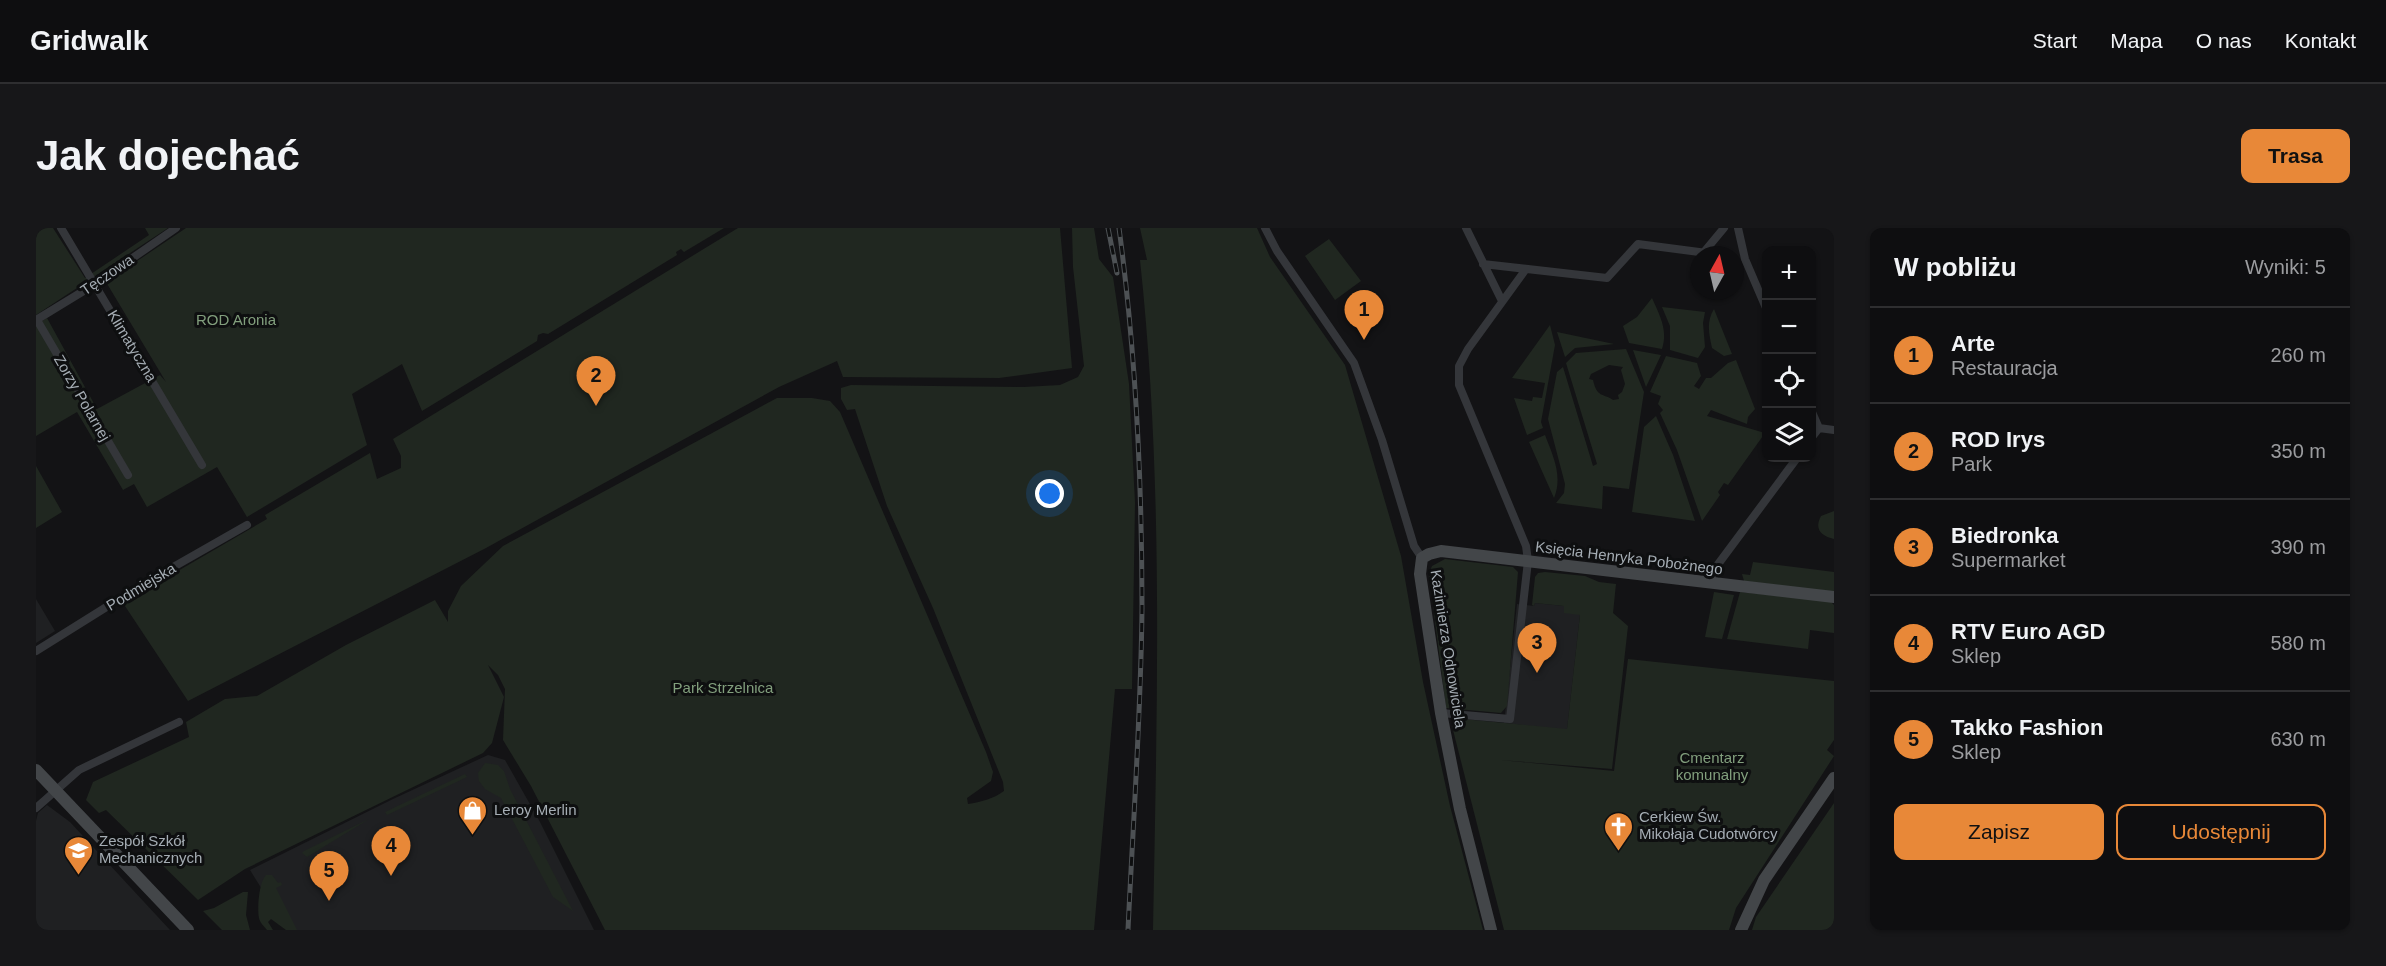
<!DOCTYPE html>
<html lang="pl">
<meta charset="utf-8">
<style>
:root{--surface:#0e0e10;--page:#171719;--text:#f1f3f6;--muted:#9b9c9f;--line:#2e2e30;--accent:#e88838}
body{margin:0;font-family:Helvetica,sans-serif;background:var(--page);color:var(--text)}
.controls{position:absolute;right:18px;top:18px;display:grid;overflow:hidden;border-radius:12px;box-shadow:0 2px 4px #0004}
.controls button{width:54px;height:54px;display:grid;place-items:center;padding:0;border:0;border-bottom:2px solid var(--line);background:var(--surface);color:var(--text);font:30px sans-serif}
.compass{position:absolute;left:1654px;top:18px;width:54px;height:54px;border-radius:50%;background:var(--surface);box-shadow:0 2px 4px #0004;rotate:8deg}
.you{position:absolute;left:1014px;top:266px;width:21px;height:21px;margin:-15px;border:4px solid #fff;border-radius:50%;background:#1a73e8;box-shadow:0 0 0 9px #1a73e833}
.badge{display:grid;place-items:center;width:39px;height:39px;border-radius:50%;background:var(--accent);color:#111;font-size:20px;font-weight:700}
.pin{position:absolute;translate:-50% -50px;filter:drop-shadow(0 2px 3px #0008)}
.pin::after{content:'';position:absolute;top:32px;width:21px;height:18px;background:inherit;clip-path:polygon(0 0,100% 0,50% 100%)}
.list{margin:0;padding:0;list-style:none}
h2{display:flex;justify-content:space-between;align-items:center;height:78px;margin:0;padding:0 24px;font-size:26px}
h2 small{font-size:20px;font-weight:400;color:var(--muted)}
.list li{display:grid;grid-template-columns:39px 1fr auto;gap:18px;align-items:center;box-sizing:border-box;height:96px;padding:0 24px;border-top:2px solid var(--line)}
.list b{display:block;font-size:22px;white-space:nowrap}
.list p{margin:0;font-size:20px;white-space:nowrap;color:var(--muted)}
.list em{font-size:20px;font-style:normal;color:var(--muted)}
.actions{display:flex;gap:12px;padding:18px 24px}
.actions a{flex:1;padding:14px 0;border:2px solid var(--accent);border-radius:12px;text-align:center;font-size:21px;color:var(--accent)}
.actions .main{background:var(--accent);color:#111}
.icon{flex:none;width:33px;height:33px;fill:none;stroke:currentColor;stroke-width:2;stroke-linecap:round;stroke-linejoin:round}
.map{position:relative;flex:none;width:1798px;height:702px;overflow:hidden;border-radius:12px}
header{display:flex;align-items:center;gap:36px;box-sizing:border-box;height:84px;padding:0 30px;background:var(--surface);border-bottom:2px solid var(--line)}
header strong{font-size:28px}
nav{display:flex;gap:33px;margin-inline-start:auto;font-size:21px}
.intro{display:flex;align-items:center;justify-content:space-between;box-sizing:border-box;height:144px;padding:0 36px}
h1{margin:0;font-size:42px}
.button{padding:15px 27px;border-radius:12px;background:var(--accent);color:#111;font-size:21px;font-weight:700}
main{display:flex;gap:36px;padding:0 36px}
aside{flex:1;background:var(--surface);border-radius:12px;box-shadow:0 2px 4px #0004}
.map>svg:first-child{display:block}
</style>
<header>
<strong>Gridwalk</strong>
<nav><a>Start</a><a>Mapa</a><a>O nas</a><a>Kontakt</a></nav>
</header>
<div class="intro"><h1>Jak dojechać</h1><a class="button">Trasa</a></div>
<main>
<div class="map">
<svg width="1798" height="702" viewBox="0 0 1798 702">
<rect width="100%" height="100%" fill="#131315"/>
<!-- built -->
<path fill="#1f2022" d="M0 371 19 403 0 415Z
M1499 375 1529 378 1544 387 1531 502 1468 495 1481 376 1498 378Z
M452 527 469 532 504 594 558 702H257L237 679 214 642 357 571Z
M11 577 34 594 134 702H0V593L2 585Z"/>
<!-- green -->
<path fill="#202720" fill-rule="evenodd" d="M0 0H17L49 50 113 7 109 0H132L0 87Z
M150 0H688L648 24 645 21 640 24 641 27 512 106 507 105 502 107 501 113 386 183 366 136 316 166 331 217 211 289 181 239 111 279 98 256 87 262 41 184 0 208V97L11 90 61 181 124 147 130 154 70 54Z
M702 0H1024L1036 140 963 150 807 149 801 133 743 159 450 320 152 473 87 375 231 291 229 287 334 225 341 251 365 240V228L357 211Z
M1036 0H1058L1063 31 1077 49 1093 156 1099 275 1096 461H1079L1058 702H569L495 558 467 512 469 461 462 447 452 437 468 469 456 515 447 525 209 641 162 672 70 582 63 585 50 572 57 554 153 509 150 494 189 471 221 468 310 417 399 372 412 394V383L425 358 467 318 741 170H776L794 173 804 184 950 524 957 544 955 553 931 570 932 576C945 574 957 571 968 563L967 554 897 380 851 278 819 181 811 182 805 171V160L815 157 988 159 1024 157 1042 149 1048 138 1037 39Z
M1104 0H1221L1234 29 1309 137 1365 328 1387 454 1414 578 1447 702H1117C1121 478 1128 255 1104 32H1111Z
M1293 11 1325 53 1299 72 1269 28Z
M1616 70C1624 88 1632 102 1626 121L1593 115 1587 98 1601 89Z
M1626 79 1669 84 1667 95 1669 119 1662 130 1634 122V98Z
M1678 81 1696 126 1688 128 1676 120C1673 106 1670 94 1678 81Z
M1514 97 1519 117 1505 194 1507 200 1491 207 1478 170 1496 173 1497 169 1506 170 1509 155 1476 150Z
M1521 104 1578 116 1539 120 1529 129Z
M1590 121 1608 164 1593 261 1567 258 1566 281 1520 275 1528 265 1529 256 1512 191 1521 144 1527 139 1557 238 1561 236 1530 135 1540 125ZM1573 137 1587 139 1585 142 1589 156 1586 164 1582 167 1583 171 1577 172C1567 165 1561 170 1557 152L1553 151 1555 146Z
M1597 122 1625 127 1610 159Z
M1630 128 1661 135 1665 148 1658 158 1663 161 1670 150H1675L1692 135 1700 132 1719 181 1712 189 1711 196 1675 182 1671 188 1729 205 1692 257 1688 255 1682 264 1684 267 1666 293 1641 222 1624 185 1627 182 1622 176 1625 168 1614 164Z
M1620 188 1637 227 1659 293 1596 284 1608 199Z
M1509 207C1517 228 1527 248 1518 270L1493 214Z
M0 238 26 284 0 300Z
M1798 283V311C1785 308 1778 301 1785 288Z
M1409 331 1477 339 1482 344 1471 478 1465 485 1410 480 1393 345 1396 338Z
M1717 334 1798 344V364L1708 353 1706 346 1714 347Z
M1509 344 1549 348 1563 354 1580 356 1577 385 1592 398 1576 541 1464 532 1578 543 1592 431 1798 453V512L1791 522 1798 528 1700 680 1693 702H1468L1416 498 1417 494 1427 491 1531 501 1544 387 1528 385V378L1499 375 1498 378 1496 377 1499 349 1502 345Z
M1678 364 1698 367 1686 411 1669 409Z
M1704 364 1794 373 1798 377V405L1774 402 1772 421 1691 411Z
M449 535 462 537 468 543 474 561 537 683 517 669 465 570 449 561 443 553 442 545Z
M429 546 431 549 351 587 349 584Z
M1798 575V702H1716L1720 689Z
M333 591 271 629 266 625 268 623Z
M230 647H236L242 655 245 654 246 657 240 660 261 702H250L235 691 232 694 237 702H231C228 698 224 695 223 690 221 680 223 654 230 647Z
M207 664H212L210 687 214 702H186L167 683 178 680Z"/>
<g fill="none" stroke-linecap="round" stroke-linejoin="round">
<!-- street -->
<path stroke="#34363a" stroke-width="8" d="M25 0 166 237
M1229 0 1241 23 1318 135 1346 212 1378 318 1386 330
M1430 0 1466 73
M1702 0 1709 31 1730 80
M1668 24 1688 0
M1447 36 1571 50 1602 16 1686 27
M0 92 59 56 140 0
M1 92 92 247
M1776 184 1783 200 1776 209
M1783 200 1798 202
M1675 355 1677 343 1761 230
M0 423 104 358 211 297
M1405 485 1474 491 1492 333 1490 318 1423 157V138L1432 121 1490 41
M0 580 43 542 143 494"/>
<!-- secondary -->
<path stroke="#434649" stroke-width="12" d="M0 542 152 702
M1455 702 1424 581 1405 485 1384 346 1386 330 1393 326 1405 323 1798 369
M1705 702 1728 652 1798 550"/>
<defs>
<path id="rail" d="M1072 0 1081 45
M1083 0C1100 126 1106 253 1106 380 1105 487 1097 595 1092 702"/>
</defs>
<!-- rail casing -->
<use href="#rail" stroke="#4d5154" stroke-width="5"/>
<!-- rail -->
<use href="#rail" stroke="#0e0f10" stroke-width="3" stroke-dasharray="9" stroke-linecap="butt"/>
</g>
<!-- icons -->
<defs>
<symbol id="shop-pin" viewBox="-11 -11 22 30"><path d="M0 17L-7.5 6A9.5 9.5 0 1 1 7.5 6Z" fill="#e88838" stroke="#0e0f10"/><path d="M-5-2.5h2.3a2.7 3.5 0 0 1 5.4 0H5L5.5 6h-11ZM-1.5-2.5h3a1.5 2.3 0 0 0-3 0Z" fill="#fff"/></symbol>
<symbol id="church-pin" viewBox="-11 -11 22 30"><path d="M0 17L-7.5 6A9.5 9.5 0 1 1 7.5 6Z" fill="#e88838" stroke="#0e0f10"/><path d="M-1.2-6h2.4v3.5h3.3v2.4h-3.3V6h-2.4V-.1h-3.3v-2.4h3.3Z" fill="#fff"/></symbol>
<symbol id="university-pin" viewBox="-11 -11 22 30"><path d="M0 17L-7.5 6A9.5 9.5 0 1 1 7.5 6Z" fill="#e88838" stroke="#0e0f10"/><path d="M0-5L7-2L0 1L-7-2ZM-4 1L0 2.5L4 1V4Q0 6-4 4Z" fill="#fff"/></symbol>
</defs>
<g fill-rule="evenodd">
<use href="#shop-pin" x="420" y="566" width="33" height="45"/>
<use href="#church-pin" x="1566" y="582" width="33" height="45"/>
<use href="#university-pin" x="26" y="606" width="33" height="45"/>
</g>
<g text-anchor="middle" stroke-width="6" stroke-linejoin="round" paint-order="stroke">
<!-- street labels -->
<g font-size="15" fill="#a5adb4" stroke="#0e0f10">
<text transform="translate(71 47) rotate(-34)" y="5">Tęczowa</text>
<text transform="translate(96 118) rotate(59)" y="5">Klimatyczna</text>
<text transform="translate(46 170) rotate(60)" y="5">Zorzy Polarnej</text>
<text transform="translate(1593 330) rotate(7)" y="5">Księcia Henryka Pobożnego</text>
<text transform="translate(105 359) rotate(-31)" y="5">Podmiejska</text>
<text transform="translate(1412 421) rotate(81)" y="5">Kazimierza Odnowiciela</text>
</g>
<!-- park labels -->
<g font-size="15" fill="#829f7d" stroke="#0e0f10">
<text x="200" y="97">ROD Aronia</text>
<text x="687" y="465">Park Strzelnica</text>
<text x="1676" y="535">Cmentarz<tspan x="1676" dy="17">komunalny</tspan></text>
</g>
<!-- poi labels -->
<g font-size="15" fill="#a5adb4" stroke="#0e0f10" text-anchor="start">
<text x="458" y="587">Leroy Merlin</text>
<text x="1603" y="594">Cerkiew Św.<tspan x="1603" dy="17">Mikołaja Cudotwórcy</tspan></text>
<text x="63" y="618">Zespół Szkół<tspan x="63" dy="17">Mechanicznych</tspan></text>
</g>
</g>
</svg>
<div class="controls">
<button>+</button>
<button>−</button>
<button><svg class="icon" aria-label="locate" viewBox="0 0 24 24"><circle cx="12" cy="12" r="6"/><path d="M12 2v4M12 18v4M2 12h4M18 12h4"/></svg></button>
<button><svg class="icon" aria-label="layers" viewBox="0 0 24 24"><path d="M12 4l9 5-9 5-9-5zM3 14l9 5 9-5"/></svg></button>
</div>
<svg class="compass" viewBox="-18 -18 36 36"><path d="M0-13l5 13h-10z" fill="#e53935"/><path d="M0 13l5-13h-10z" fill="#9b9c9f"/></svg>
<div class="you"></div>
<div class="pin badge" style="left:1328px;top:112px">1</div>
<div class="pin badge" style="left:560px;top:178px">2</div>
<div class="pin badge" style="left:1501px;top:445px">3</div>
<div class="pin badge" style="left:355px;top:648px">4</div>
<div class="pin badge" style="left:293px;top:673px">5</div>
</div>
<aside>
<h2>W pobliżu<small>Wyniki: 5</small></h2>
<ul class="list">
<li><span class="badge">1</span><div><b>Arte</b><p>Restauracja</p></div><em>260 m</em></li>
<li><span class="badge">2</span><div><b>ROD Irys</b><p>Park</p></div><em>350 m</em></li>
<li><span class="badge">3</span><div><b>Biedronka</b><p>Supermarket</p></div><em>390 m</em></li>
<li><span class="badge">4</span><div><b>RTV Euro AGD</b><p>Sklep</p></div><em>580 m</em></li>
<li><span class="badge">5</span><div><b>Takko Fashion</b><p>Sklep</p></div><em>630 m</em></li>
</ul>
<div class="actions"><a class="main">Zapisz</a><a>Udostępnij</a></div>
</aside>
</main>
